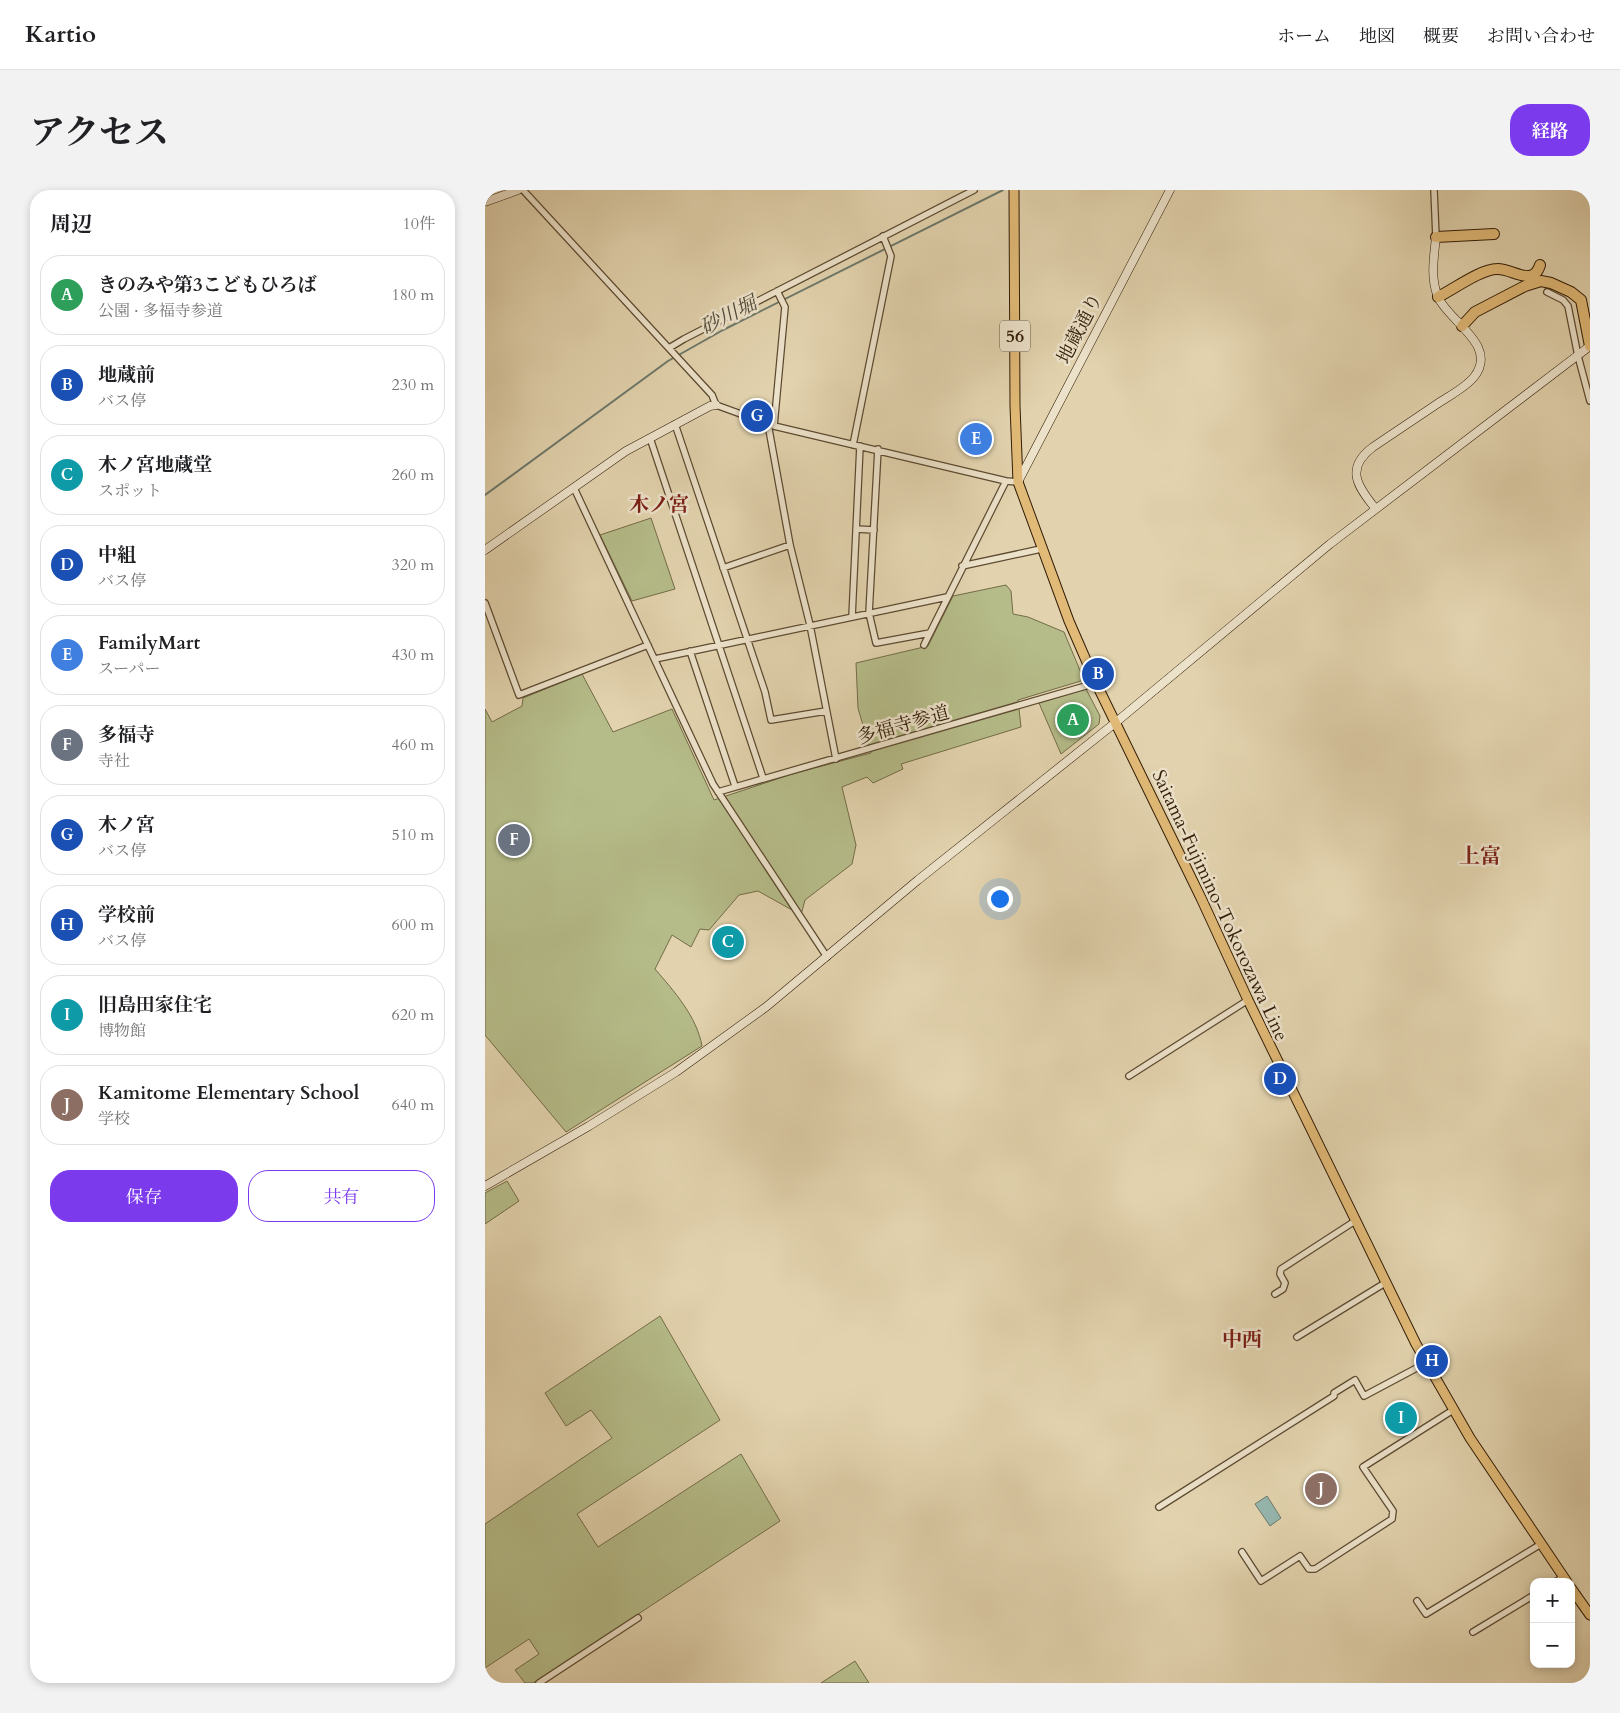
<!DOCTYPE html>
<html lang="ja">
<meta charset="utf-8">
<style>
:root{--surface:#fff;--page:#f2f2f2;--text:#202124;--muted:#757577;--line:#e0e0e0;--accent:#7c3aed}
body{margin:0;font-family:Cardo,"Noto Serif JP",serif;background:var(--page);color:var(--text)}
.controls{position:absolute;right:15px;bottom:15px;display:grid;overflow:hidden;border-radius:10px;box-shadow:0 2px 8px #0003}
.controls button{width:45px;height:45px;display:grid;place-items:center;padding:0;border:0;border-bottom:1px solid var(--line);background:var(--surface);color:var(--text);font:25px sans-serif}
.you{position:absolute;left:514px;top:708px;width:18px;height:18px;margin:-12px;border:4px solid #fff;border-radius:50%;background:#1a73e8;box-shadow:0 0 0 8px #1a73e833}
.badge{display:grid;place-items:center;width:32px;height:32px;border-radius:50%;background:var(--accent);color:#fff;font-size:16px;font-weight:700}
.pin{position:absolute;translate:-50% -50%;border:2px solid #fff;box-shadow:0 1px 5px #0006}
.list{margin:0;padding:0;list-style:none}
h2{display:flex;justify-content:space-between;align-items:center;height:65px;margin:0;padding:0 20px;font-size:21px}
h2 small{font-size:16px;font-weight:400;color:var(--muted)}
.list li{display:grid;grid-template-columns:32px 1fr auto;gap:15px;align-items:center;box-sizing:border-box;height:80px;margin:0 10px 10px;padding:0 10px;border:1px solid var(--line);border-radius:20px}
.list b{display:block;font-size:19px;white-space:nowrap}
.list p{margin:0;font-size:16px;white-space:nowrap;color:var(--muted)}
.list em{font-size:16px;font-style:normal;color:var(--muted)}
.actions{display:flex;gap:10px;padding:15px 20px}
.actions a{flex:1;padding:11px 0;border:1px solid var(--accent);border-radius:20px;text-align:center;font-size:18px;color:var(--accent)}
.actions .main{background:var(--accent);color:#fff}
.map{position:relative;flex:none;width:1105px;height:1493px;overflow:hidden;border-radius:20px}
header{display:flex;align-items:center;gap:30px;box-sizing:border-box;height:70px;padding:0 25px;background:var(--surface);border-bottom:1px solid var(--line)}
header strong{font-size:24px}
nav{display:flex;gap:28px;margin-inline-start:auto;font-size:18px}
.intro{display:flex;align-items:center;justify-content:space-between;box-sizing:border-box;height:120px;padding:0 30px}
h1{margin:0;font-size:35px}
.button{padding:12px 22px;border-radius:20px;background:var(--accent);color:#fff;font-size:18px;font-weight:700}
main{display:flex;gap:30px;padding:0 30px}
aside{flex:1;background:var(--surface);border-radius:20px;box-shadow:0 2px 8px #0003}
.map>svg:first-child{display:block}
</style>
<header>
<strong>Kartio</strong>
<nav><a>ホーム</a><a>地図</a><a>概要</a><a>お問い合わせ</a></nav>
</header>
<div class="intro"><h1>アクセス</h1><a class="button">経路</a></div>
<main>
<aside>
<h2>周辺<small>10件</small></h2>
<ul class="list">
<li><span class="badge" style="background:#2e9e5b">A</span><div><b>きのみや第3こどもひろば</b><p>公園 · 多福寺参道</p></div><em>180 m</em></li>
<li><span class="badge" style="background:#1a4fb4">B</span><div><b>地蔵前</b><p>バス停</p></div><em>230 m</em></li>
<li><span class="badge" style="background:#0f9aa8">C</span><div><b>木ノ宮地蔵堂</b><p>スポット</p></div><em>260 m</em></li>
<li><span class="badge" style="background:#1a4fb4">D</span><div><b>中組</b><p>バス停</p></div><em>320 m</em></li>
<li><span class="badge" style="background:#3f7fe0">E</span><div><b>FamilyMart</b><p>スーパー</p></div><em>430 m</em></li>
<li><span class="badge" style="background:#6b7280">F</span><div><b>多福寺</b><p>寺社</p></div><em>460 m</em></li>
<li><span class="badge" style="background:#1a4fb4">G</span><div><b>木ノ宮</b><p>バス停</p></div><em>510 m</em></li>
<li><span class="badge" style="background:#1a4fb4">H</span><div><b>学校前</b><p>バス停</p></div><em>600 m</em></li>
<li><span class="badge" style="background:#0f9aa8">I</span><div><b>旧島田家住宅</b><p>博物館</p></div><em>620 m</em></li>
<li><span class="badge" style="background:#8d6e63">J</span><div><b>Kamitome Elementary School</b><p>学校</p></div><em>640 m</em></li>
</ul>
<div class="actions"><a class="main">保存</a><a>共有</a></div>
</aside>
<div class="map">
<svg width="1105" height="1493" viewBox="0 0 1105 1493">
<rect width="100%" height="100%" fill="#e2d3ae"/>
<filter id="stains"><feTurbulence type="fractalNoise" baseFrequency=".004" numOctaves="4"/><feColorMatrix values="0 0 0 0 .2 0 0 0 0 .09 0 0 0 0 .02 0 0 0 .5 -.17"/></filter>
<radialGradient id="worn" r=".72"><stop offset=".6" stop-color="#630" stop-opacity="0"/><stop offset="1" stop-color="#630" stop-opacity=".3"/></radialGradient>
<!-- green -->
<path fill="#b5bc89" stroke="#736c48" d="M166 328 190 399 147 411 115 345Z
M521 395 526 401 528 424 543 427 579 442 599 490 533 510 536 537 416 574 418 579 388 593 382 587 357 597 371 655 367 674 320 710 316 725 273 701 254 705 224 740 215 739 206 757 187 745 170 779C189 801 212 827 217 856L81 942 0 845V519L7 532 37 516 38 508 97 484 128 542 187 519 229 610 307 584 386 563 373 518 371 473 443 456 468 406Z
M601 499 615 526 614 534 576 564 554 513Z
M22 991 34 1011 0 1034V1003Z
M175 1126 235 1230 92 1324 113 1357 256 1264 295 1331 48 1493H40L30 1480 54 1464 44 1449 0 1478V1334L127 1248 106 1220 81 1236 60 1203Z
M370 1471 384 1493H336Z"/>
<!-- water -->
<path fill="#95b7af" stroke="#6d796c" d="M782 1306 796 1328 785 1336 770 1314Z"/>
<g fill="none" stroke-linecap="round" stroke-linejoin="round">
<!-- stream -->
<path stroke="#6d796c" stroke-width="2" d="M0 305 183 171 238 140 518 0"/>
<defs>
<path id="street" d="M38 0 227 205 231 215 289 236 521 291 533 292
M949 0 951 47
M1062 102 1078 110 1083 116 1093 166 1105 211
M184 158 199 149 489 0
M190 234 280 502 286 530 341 521
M283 234 305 355 325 435 351 569
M289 236 300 117 292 101
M165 248 278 588
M368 255 406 66 398 46
M393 259 384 423 391 453 445 443
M89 298 228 594 342 767
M371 339 389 340
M477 376 556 359
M238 378 305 355
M0 413 34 505 163 455
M367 427 375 256
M439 455 521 291
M205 461 250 596
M170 469 462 407
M233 602 611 493
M644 886 763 810
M790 1104 798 1099 800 1093 795 1084 796 1079 870 1031
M812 1147 900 1093
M674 1317 849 1206V1203L870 1190 879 1206 941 1173
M757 1362 776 1391 815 1366 824 1379H830L907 1329 908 1321 878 1277 968 1220
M1070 1392 1079 1387
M932 1411 941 1424 1056 1354
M988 1442 1049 1405
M54 1493 153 1428"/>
<path id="secondary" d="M0 12 33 0
M533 292 685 0
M890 318C872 296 860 278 888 257 910 242 931 228 952 214 964 206 980 198 989 187 1014 155 964 132 953 107 945 88 949 67 951 47
M0 360 141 261 225 216 231 215
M0 996 104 936 191 882 281 817 433 690 630 533 845 354 1105 156"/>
<path id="primary" d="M529 0 530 216 533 292 584 431 611 493 716 708 763 810 931 1154 985 1248 1082 1392
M1086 1398 1105 1425"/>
<path id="highway" d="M951 47 1009 44
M953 107C969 99 996 79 1012 79 1027 78 1048 98 1055 75
M977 136 990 122 1040 96 1056 91 1066 93 1086 102 1096 110 1105 156"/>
</defs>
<!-- street casing -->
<use href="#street" stroke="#5d4a31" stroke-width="8"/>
<!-- secondary casing -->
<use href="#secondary" stroke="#311c07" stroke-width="9"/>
<!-- primary casing -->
<use href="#primary" stroke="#311c07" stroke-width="11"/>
<!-- highway casing -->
<use href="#highway" stroke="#311c07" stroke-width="12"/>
<!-- street -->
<use href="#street" stroke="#ece2ca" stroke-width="5.5"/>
<!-- secondary -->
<use href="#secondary" stroke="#ece2ca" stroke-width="8"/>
<!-- primary -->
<use href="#primary" stroke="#e1ba77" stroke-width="9"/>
<!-- highway -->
<use href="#highway" stroke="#e1ba77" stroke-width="10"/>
</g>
<g text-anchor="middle" stroke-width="5" stroke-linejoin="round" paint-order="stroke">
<!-- shield labels -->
<rect fill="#ece2ca" stroke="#695742" stroke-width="1" x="515" y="130.5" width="30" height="31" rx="4"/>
<g font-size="18" font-weight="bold" fill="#311c07">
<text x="530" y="152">56</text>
</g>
<!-- street labels -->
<g font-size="19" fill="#311c07" stroke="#ece2ca">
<text transform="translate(594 138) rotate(-63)" y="7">地蔵通り</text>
<text transform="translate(418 534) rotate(-16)" y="7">多福寺参道</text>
<text transform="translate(736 715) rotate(65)" y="7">Saitama-Fujimino-Tokorozawa Line</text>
</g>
<!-- water labels -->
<g font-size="20" font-style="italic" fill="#4f4a39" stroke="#ece2ca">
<text transform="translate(243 125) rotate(-27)" y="7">砂川堀</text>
</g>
<!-- neighbourhood labels -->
<g font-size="20" font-weight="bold" fill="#7a1f14" stroke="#ece2ca">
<text x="174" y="321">木ノ宮</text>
<text x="757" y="1156">中西</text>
</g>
<!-- quarter labels -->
<g font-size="21" font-weight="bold" fill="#7a1f14" stroke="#ece2ca">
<text x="995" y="673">上富</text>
</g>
</g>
<rect width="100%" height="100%" filter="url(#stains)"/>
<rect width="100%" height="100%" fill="url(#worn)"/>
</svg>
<div class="controls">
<button>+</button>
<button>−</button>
</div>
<div class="you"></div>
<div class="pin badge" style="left:588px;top:530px;background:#2e9e5b">A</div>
<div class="pin badge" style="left:613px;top:484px;background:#1a4fb4">B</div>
<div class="pin badge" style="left:243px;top:752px;background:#0f9aa8">C</div>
<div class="pin badge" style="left:795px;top:889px;background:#1a4fb4">D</div>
<div class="pin badge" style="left:491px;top:249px;background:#3f7fe0">E</div>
<div class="pin badge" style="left:29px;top:650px;background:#6b7280">F</div>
<div class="pin badge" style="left:272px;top:226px;background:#1a4fb4">G</div>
<div class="pin badge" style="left:947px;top:1171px;background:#1a4fb4">H</div>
<div class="pin badge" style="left:916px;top:1228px;background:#0f9aa8">I</div>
<div class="pin badge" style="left:836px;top:1299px;background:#8d6e63">J</div>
</div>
</main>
